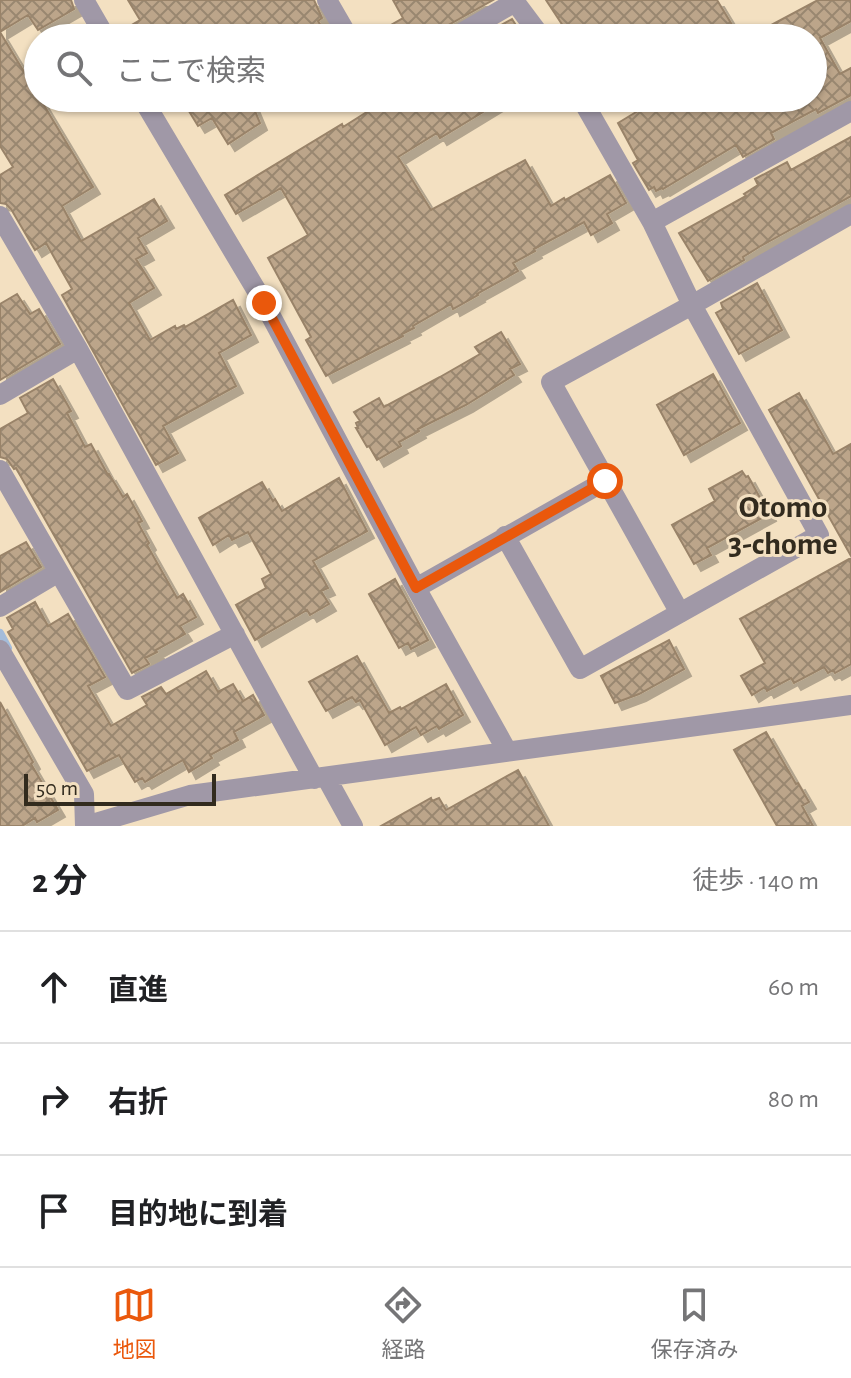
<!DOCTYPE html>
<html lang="ja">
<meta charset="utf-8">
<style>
:root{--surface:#fff;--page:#f2f2f2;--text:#202124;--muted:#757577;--line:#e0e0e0;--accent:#ea580c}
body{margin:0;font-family:"Alegreya Sans","Noto Sans JP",sans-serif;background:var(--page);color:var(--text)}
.scale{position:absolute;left:24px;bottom:20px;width:192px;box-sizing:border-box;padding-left:8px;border:4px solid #322b1e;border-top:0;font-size:22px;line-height:28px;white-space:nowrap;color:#322b1e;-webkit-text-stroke:6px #f3e0c1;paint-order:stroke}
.stop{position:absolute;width:24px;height:24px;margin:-18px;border:6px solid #ea580c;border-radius:50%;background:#fff}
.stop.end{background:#ea580c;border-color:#fff;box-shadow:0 2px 8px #0008}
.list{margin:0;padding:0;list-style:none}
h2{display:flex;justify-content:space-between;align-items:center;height:104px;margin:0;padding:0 32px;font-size:34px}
h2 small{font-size:26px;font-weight:400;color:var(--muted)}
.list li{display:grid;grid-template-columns:52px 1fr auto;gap:24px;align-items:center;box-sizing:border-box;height:112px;padding:0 32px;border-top:2px solid var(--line)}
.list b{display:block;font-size:30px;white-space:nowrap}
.list em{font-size:26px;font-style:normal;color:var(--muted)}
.icon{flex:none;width:44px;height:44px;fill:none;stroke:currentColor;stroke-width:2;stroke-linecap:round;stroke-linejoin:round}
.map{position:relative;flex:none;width:851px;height:826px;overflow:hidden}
.search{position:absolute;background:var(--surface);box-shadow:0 2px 6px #0004;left:24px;right:24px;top:24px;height:88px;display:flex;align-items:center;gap:20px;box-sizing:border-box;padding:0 28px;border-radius:44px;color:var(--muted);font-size:30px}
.sheet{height:440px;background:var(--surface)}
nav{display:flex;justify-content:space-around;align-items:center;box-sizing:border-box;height:112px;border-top:2px solid var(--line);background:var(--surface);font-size:22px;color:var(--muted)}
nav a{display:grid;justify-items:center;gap:4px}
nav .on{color:var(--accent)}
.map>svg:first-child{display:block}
</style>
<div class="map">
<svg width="851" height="826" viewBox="0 0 851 826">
<defs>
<pattern id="building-cross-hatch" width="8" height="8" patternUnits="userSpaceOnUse" patternTransform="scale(2)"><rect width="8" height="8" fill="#bca58a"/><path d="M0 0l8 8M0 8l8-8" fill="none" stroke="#998770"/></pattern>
<filter id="shadow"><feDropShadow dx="7" dy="7" stdDeviation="0" flood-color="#0004"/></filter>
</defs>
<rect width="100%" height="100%" fill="#f3e0c1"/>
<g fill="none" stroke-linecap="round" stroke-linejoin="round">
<!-- stream -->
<path stroke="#a4bcda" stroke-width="8" d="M0 633 8 648"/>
</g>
<!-- building -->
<path fill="url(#building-cross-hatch)" stroke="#998369" stroke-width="2" filter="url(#shadow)" d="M0 0H71L74 9 38 30 28 15 0 32 93 187 62 206 81 241 154 199 167 221 138 238 147 253 136 259 154 288 129 303 150 340 175 326 176 329 184 325 185 327 233 300 251 335 219 353 236 386 163 426 178 453 156 465 62 295 72 289 46 243 35 250 11 209 6 204 0 203V175L13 167 0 146Z
M128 0H314L322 18 318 21 328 38H119L118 33 140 20Z
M393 0H493L425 38H368L403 18Z
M546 0H717L740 38H571Z
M818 0H851V21L820 38 840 74 851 68V95L818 113 816 109 771 133 774 139 743 157 736 145 663 189 662 188 656 191 654 187 649 190 633 163 638 160 618 123 646 106 641 98H718L723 108 742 98H813V38H747Z
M512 19 524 38H487L485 34Z
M181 98H245L241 101 245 108 252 104 260 123 228 144 212 118 198 126Z
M389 98H506L440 138 437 133 398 157 431 210 525 160 551 206 564 198 565 200 610 175 626 203 607 214 612 223 591 235 584 222 534 249 535 251 513 263 518 271 477 294 478 295 453 309 451 304 413 326 414 328 402 334 403 336 326 376 306 340 311 337 268 258 308 235 281 188 236 214 225 195 342 124 343 127Z
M851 137V196L759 247 743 257 744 260 708 281 679 233 746 196 744 194 758 185 755 179 787 162 791 170Z
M757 283 782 330 739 354 716 313 723 309 721 303Z
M17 294 30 314 39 309 60 344 0 380V304Z
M501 332 520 364 510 369 514 375 466 405 418 429 419 431 399 442 401 446 377 460 369 446 367 447 356 428H358L356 423 360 421 354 412 379 398 384 407 440 377 480 354 475 347Z
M713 374 740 423 684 455 657 405Z
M53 379 71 411 67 413 85 447 91 444 108 475 109 474 123 497 127 494 142 521 138 523 149 543 147 545 177 598 183 594 196 617 180 626 185 634 156 650 157 652 145 658 149 664 132 673 16 468 14 469 7 459 0 457V429L28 413 20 398Z
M799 393 833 454 851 444V556L769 410Z
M742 471 746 477 748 476 769 514 707 548 711 555 694 564 672 525 715 501 709 489Z
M339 478 367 531 313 561 328 588 321 591 329 604 310 615 307 610 255 640 236 605 266 588 262 579 271 574 248 532 232 540 229 535 213 545 199 518 262 482 273 501 275 499 282 511Z
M26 542 41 567 0 592V556Z
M851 558V664L835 673 833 670 828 673 824 667 794 683 791 678 767 691 765 687 752 695 741 676 765 663 740 619Z
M395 579 428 640 411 649 408 643 399 648 369 594Z
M35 602 48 626 68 614 105 677 88 686 111 726 147 705 142 697 161 687 166 694 206 671 218 692 233 684 243 701 253 695 264 715 234 732 238 740 210 755 212 758 189 772 183 760 145 782 142 778 135 782 119 755 87 771 8 632 13 629 7 618Z
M669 640 684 669 639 694 615 703 601 676Z
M357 656 389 713 400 707 401 709 446 684 463 715 439 729 437 726 421 735 416 727 385 745 360 700 356 702 352 697 326 711 309 682Z
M0 702 33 762 31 764 58 810 37 822 35 818 22 826H0Z
M766 732 796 784 798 783 809 802 802 806 813 826H777L734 750Z
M518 770 549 826H381L431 798 432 801 439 798 446 810Z"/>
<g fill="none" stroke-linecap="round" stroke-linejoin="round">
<!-- street -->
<path stroke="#a098a7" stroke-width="20" d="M84 0 106 38
M327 0 349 38
M453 38 515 2 542 38
M142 98 264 303 416 588 507 751
M581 98 652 222 851 111
M0 216 78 349 314 779
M0 395 78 349
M0 470 127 690 235 634
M505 536 580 669 819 535 692 305 652 222
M416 588 605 481
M0 607 59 572
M680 613 551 382 692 305 851 214
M0 650 84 794 85 826
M326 777 353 826
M85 826 190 795 851 705"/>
</g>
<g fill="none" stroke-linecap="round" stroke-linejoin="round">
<!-- route -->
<path stroke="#ea580c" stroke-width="10" d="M264 303 416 588 605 481"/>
</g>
<g text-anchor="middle" stroke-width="6" stroke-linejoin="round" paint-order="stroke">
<!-- neighbourhood labels -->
<g font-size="32" font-weight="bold" fill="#322b1e" stroke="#f3e0c1">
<text x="783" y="517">Otomo<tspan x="783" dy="37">3-chome</tspan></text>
</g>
</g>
</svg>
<div class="scale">50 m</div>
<div class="stop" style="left:605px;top:481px"></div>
<div class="stop end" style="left:264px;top:303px"></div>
<div class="search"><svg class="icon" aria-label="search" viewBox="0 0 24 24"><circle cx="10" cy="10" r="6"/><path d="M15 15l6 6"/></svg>ここで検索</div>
</div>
<section class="sheet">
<h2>2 分<small>徒歩 · 140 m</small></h2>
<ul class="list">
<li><svg class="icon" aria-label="ahead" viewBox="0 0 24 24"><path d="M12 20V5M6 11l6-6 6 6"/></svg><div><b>直進</b></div><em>60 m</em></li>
<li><svg class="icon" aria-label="right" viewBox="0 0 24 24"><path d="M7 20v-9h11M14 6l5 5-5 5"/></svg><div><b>右折</b></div><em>80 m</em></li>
<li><svg class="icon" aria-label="arrive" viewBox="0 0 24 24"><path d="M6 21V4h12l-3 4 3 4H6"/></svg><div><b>目的地に到着</b></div></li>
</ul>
</section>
<nav>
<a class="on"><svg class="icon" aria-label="map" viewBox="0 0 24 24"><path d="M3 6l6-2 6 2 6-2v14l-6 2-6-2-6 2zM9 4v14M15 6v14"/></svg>地図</a>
<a><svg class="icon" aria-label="directions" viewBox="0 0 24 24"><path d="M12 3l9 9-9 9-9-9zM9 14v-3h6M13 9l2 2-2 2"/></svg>経路</a>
<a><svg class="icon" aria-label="saved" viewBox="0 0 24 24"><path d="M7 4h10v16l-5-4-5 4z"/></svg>保存済み</a>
</nav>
